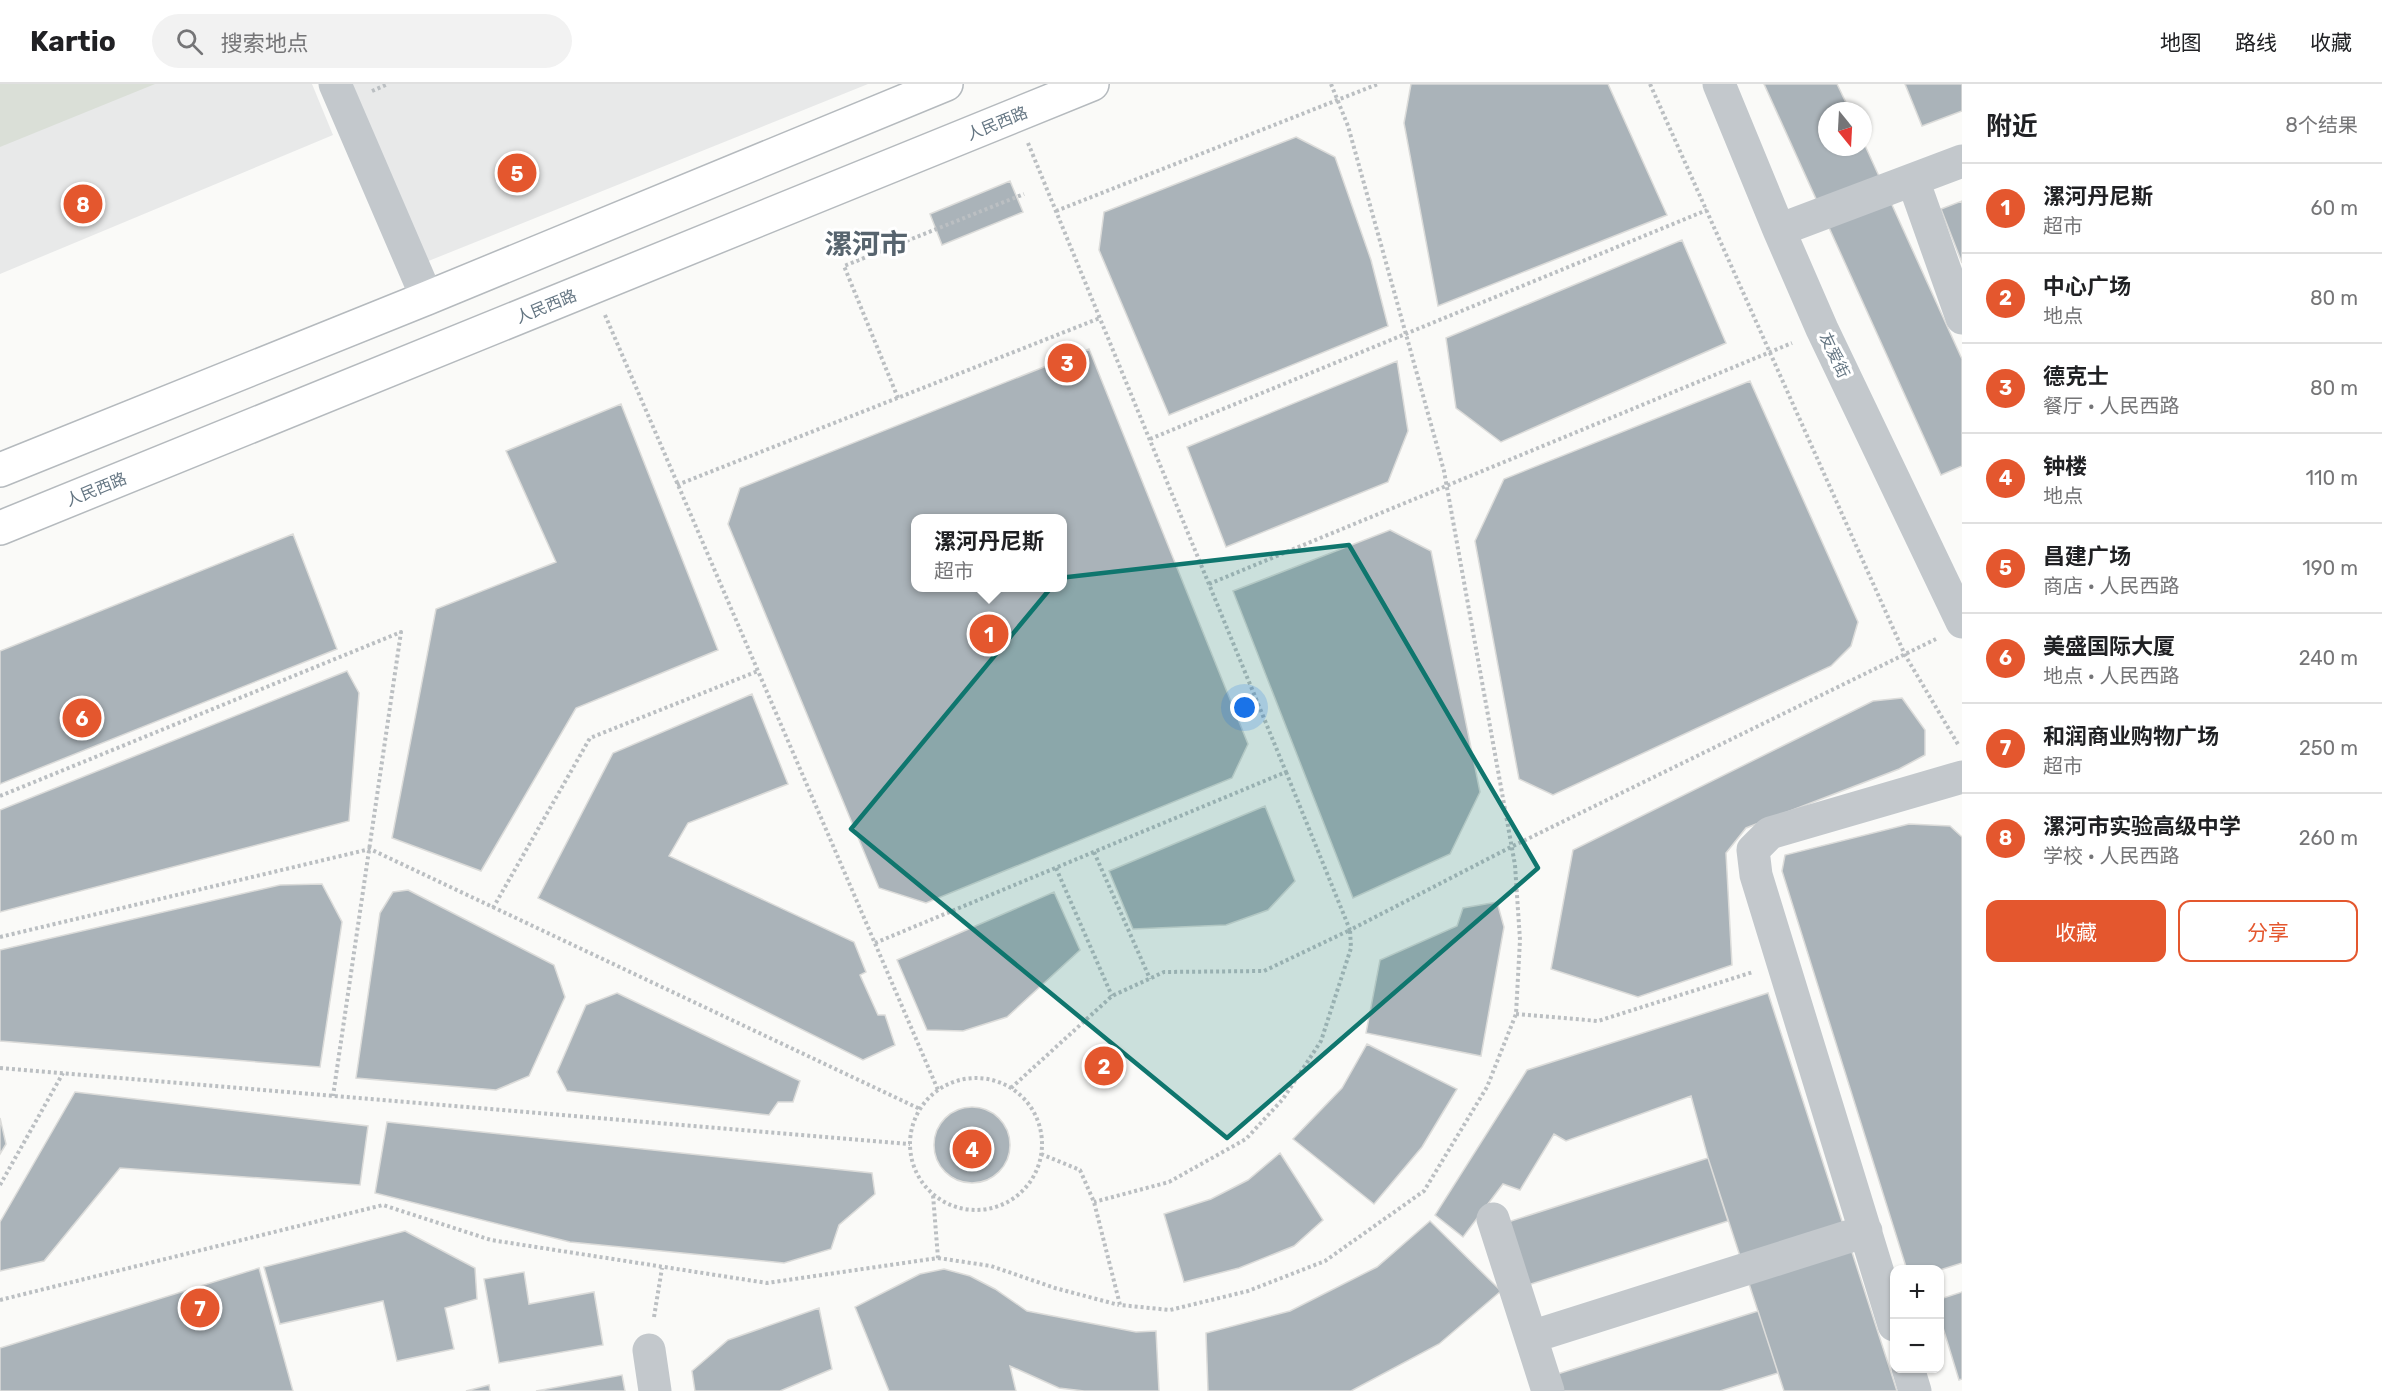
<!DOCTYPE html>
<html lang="zh">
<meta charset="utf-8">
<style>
:root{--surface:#fff;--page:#f2f2f2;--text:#202124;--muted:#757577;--line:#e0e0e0;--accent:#e4572e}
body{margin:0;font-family:Rubik,"Noto Sans SC",sans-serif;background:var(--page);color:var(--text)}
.controls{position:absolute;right:18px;bottom:18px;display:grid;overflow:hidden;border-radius:12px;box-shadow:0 2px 4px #0004}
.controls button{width:54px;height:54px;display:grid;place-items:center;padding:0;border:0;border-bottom:2px solid var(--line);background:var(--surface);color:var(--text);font:30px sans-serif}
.compass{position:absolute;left:1818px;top:18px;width:54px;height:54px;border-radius:50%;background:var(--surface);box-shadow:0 2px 4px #0004;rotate:162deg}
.you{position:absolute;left:1245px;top:624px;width:21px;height:21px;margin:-15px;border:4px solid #fff;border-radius:50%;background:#1a73e8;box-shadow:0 0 0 9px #1a73e833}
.badge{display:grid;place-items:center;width:39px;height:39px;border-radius:50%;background:var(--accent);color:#fff;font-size:20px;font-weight:700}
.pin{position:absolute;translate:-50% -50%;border:3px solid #fff;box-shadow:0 2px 6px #0006}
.popup{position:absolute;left:911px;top:430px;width:156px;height:78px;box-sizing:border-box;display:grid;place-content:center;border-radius:12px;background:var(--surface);filter:drop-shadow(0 2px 4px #0005);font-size:20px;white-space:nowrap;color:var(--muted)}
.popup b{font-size:22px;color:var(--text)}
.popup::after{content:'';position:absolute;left:50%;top:100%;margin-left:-12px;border:12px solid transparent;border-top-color:var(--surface)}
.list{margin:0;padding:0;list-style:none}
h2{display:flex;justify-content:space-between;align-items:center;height:78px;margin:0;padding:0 24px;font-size:26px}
h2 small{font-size:20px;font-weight:400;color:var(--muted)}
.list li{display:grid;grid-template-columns:39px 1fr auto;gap:18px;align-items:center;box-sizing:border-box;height:90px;padding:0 24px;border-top:2px solid var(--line)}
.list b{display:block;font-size:22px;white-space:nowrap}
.list p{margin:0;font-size:20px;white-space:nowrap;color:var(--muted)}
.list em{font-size:20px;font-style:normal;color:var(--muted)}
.actions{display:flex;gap:12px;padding:18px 24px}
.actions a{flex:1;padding:14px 0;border:2px solid var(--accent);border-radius:12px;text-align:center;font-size:21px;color:var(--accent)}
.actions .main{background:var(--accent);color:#fff}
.icon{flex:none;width:33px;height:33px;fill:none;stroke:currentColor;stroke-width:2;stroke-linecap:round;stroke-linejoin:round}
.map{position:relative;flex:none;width:1962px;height:1307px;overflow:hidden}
header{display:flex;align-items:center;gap:36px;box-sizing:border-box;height:84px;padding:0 30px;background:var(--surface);border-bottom:2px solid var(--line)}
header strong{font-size:28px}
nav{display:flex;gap:33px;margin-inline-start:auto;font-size:21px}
.search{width:420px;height:54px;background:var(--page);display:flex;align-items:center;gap:15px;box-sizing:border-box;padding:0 21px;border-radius:33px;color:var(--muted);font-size:22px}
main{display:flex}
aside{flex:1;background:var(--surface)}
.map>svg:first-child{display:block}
</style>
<header>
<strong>Kartio</strong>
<div class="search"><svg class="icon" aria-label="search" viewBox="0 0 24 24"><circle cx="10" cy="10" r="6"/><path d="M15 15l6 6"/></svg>搜索地点</div>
<nav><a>地图</a><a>路线</a><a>收藏</a></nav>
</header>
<main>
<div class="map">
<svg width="1962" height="1307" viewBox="0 0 1962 1307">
<rect width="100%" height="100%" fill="#fafaf8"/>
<!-- built -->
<path fill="#e8e9e9" d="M0 0H312L333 51 0 190Z
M349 0H868L426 178Z"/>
<!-- green -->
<path fill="#dadfd7" d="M0 0H155L0 63Z"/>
<!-- building -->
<path fill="#aab3b9" stroke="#dcdcda" stroke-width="1.5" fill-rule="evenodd" d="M1411 0H1608L1667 131 1438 222 1404 39Z
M1764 0H1837L1850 27H1827V63H1863V57L1962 275V382L1941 391Z
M1905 0H1962V27L1922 42Z
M1296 53 1335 73 1371 176 1388 242 1169 331 1099 166 1104 128Z
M1010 97 1023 128 942 161 930 130Z
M1962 117V179L1941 125Z
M1682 156 1726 259 1501 358 1456 324 1446 254Z
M1089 265 1248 660 1232 694 926 819 879 804 728 440 740 404ZM916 434H1062V504H916Z
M1397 277 1408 347 1388 398 1226 463 1187 363Z
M1750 297 1858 538 1851 562 1831 582 1553 711 1519 695 1475 457 1504 395Z
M621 320 718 566 576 624 481 787 392 754 436 525 556 478 506 367Z
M1390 446 1431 467 1480 708 1450 770 1353 814 1233 507Z
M293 450 337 565 0 700V567Z
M347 587 359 609 349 737 0 828V726Z
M752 610 788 700 688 739 669 772 854 858 866 888 860 891 878 931H885L895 961 863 976 538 814 613 669Z
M1902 614 1925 646V671L1899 685 1746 744 1726 769 1732 881 1638 913 1551 885 1573 766 1873 617Z
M1265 722 1295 797 1268 826 1226 841 1133 845 1109 787Z
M1909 740 1950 742 1962 753V1179L1940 1186H1907L1782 787 1785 771Z
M322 800 342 838 320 983 0 957V866L280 801Z
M408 806 554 881 565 913 529 992 496 1006 356 994 380 829 393 808Z
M1054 808 1080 866 1007 933 963 947 927 946 897 876Z
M1497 818 1504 843 1481 972 1366 949 1380 876 1457 842 1463 824Z
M617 909 800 997 793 1018H778L769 1031 567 1007 557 988 586 921Z
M1768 909 1897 1307H1784L1708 1074 1691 1012 1566 1057 1554 1050 1520 1106 1503 1100 1463 1153 1435 1131 1527 986Z
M1367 960 1457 1005 1422 1063 1374 1120 1293 1055 1342 1004Z
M75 1008 368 1042 360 1101 120 1084 44 1177 0 1187V1138Z
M934 1061a38 38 0 1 1 76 0a38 38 0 1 1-76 0Z
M0 1034 6 1060 0 1070Z
M387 1038 872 1089 875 1110 839 1141 831 1165 784 1179 570 1158 375 1109Z
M1280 1069 1323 1136 1294 1162 1239 1184 1184 1198 1164 1130 1211 1115 1248 1096Z
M1708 1074 1728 1137 1528 1201 1508 1138Z
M1430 1137 1501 1207 1439 1260 1351 1307H1208L1206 1249 1290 1227 1377 1183Z
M405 1147 475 1184 477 1215 445 1224 454 1265 397 1277 383 1217 280 1240 264 1183Z
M259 1184 293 1307H0V1264Z
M944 1185 970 1192 995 1205 1027 1227 1136 1248 1156 1247 1159 1307H1084L1059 1304 1010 1282 1016 1307H889L855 1223 920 1190Z
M524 1188 529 1220 594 1208 603 1261 499 1279 484 1195Z
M1962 1208V1295L1959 1296 1940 1234V1215Z
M819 1224 832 1285 780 1307H695L692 1287 728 1256Z
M1758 1227 1778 1289 1720 1307H1556L1551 1292Z
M622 1291 625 1307H536Z
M489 1301 490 1307H466Z"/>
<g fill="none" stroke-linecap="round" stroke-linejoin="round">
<defs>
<path id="major" d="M0 386 427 214 946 0
M0 444 1092 0"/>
</defs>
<!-- major casing -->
<use href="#major" stroke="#b5babe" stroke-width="36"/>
<!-- path -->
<path stroke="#bbbfc2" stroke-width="4" stroke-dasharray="3 3" stroke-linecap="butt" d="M1650 0 1905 571 1959 662
M372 7 388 0
M1056 127 1378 0
M605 231 938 1006
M898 314 844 182 1024 110
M1150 355 1707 126
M677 401 1100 234
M1209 500 1792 259
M1286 688 1350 846 1511 763 1936 555
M0 712 401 548 333 1012
M1094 768 1150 895
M1056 784 1112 912
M493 824 590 654 758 587
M0 853 370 765 920 1025
M875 859 1286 688 1028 59
M1516 930 1598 937 1753 888
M0 984 910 1060
M910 1060a66 66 0 1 1 132 0a66 66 0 1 1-132 0Z
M1011 1004 1112 912 1164 888 1264 887 1350 846 1351 864 1321 957 1283 1015 1246 1055 1169 1098 1094 1118
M1041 1070 1080 1086 1094 1118 1120 1221 1170 1226 1248 1207 1325 1177 1424 1107 1487 1003 1516 930 1520 856 1515 781 1444 387 1348 42 1331 0
M0 1101 63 989
M938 1174 991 1182 1055 1204 1119 1221
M0 1216 383 1121 491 1156 767 1199 938 1174 933 1111
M654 1233 662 1184"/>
<!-- minor -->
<path stroke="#c3c8cc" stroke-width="33" d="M335 0 427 214
M1719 0 1779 146 1822 245 1962 538
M1913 96 1962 234
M1779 146 1962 77
M1493 1135 1548 1307
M1894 1241 1756 791 1753 766 1770 749 1962 693
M1531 1253 1866 1147
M649 1266 655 1307
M1908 1284 1915 1307"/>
<!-- major -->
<use href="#major" stroke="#fff" stroke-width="33"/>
</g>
<!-- marked area -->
<path fill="#0f766e" fill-opacity="0.2" stroke="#0f766e" stroke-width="4.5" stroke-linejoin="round" d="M1349 461 1538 784 1227 1054 851 745 1059 494Z"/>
<g text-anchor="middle" stroke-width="6" stroke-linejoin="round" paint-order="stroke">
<!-- street labels -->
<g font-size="16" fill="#657683" stroke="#fff">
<text transform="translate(997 39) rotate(-22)" y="6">人民西路</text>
<text transform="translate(546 222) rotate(-22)" y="6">人民西路</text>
<text transform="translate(1835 271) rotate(65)" y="6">友爱街</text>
<text transform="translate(96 405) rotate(-22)" y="6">人民西路</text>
</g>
<!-- town labels -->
<g font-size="28" font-weight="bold" fill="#57646e" stroke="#fff">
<text x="866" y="170">漯河市</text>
</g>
</g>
</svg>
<div class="controls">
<button>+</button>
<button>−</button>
</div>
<svg class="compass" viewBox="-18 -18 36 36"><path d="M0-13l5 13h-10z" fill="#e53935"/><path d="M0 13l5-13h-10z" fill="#757577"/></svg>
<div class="you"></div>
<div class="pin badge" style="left:989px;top:550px">1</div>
<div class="popup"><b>漯河丹尼斯</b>超市</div>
<div class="pin badge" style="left:1104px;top:982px">2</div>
<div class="pin badge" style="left:1067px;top:279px">3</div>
<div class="pin badge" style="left:972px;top:1065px">4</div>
<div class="pin badge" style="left:517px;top:89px">5</div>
<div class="pin badge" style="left:82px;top:634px">6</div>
<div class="pin badge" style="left:200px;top:1224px">7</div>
<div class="pin badge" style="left:83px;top:120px">8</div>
</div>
<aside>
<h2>附近<small>8个结果</small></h2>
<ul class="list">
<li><span class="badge">1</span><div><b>漯河丹尼斯</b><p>超市</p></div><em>60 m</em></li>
<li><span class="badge">2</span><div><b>中心广场</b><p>地点</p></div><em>80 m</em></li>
<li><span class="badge">3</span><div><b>德克士</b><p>餐厅 · 人民西路</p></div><em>80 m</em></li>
<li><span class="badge">4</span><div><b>钟楼</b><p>地点</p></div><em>110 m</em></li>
<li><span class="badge">5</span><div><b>昌建广场</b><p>商店 · 人民西路</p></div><em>190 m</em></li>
<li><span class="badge">6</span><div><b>美盛国际大厦</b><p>地点 · 人民西路</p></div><em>240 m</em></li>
<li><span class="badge">7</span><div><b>和润商业购物广场</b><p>超市</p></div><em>250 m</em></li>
<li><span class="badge">8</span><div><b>漯河市实验高级中学</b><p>学校 · 人民西路</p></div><em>260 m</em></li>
</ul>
<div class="actions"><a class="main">收藏</a><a>分享</a></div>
</aside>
</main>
